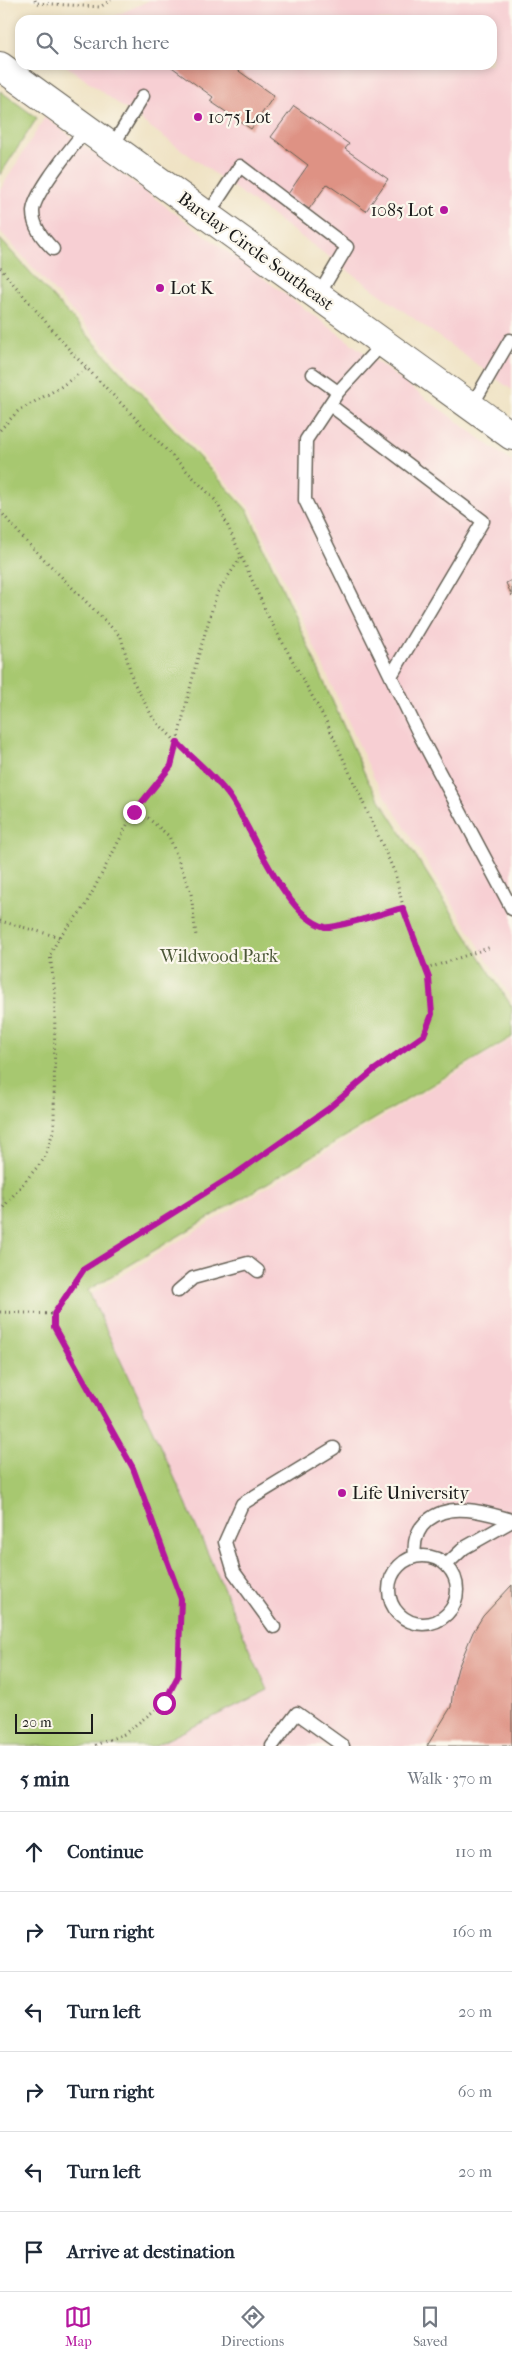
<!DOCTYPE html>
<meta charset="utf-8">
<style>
:root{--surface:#fff;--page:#f6f6f7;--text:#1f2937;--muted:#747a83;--line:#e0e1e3;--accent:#b5179e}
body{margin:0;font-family:"IM FELL French Canon",serif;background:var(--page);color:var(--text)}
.scale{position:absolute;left:15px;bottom:12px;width:78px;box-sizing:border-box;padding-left:5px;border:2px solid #1c1c1c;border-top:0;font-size:14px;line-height:18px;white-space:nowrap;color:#1c1c1c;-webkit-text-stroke:4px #fbf7ec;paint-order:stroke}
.stop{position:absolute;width:15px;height:15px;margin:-11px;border:4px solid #b5179e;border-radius:50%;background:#fff}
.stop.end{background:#b5179e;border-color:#fff;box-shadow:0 1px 5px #0008}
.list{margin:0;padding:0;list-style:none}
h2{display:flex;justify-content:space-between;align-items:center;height:65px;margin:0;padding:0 20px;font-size:21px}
h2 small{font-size:16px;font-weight:400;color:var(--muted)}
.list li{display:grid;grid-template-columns:32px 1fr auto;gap:15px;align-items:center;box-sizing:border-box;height:80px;padding:0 20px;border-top:1px solid var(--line)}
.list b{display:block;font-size:19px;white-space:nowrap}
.list em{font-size:16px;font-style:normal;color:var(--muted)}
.icon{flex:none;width:28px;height:28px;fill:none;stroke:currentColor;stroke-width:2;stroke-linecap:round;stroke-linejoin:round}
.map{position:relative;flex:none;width:512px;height:1746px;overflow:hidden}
.search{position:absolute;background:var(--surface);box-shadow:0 2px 8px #0003;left:15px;right:15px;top:15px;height:55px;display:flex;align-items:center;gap:12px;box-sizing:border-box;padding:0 18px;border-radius:15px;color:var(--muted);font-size:19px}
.sheet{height:545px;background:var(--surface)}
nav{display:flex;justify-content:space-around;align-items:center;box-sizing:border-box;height:70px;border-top:1px solid var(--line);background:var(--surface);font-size:14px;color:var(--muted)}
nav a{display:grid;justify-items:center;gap:2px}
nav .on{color:var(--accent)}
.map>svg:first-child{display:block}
</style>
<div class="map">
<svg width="512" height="1746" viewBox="0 0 512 1746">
<rect width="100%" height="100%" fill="#fbf7ec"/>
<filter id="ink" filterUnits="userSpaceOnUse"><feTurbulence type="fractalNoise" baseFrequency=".02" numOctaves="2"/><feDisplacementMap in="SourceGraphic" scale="10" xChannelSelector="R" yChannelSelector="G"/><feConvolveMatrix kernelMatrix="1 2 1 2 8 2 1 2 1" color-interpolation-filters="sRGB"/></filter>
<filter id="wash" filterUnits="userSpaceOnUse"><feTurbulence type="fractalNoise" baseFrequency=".0096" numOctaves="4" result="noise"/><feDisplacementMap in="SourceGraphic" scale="20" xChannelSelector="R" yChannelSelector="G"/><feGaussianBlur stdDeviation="1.12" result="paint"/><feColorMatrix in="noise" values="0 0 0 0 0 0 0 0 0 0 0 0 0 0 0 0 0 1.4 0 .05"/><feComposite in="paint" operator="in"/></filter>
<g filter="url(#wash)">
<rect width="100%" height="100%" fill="#efe2c3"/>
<!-- built -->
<path fill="#f7cfd3" d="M150 0H512V390L65 65H492V20H106Z
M45 117 512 462V999L374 778 252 510 0 231V190Z
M512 1039V1746H142L85 1298Z"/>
<!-- green -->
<path fill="#a7c870" stroke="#627246" d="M0 91 37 118 0 175Z
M0 239 248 511 368 781 512 1007V1037L88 1290 172 1472 268 1690 154 1746H0Z"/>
<g id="blocks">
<!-- building -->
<path fill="#de9284" d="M169 65H238L236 69 274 96 251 129 210 101 213 97Z
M294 106 349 144 345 149 388 179 366 211 327 184 309 209 288 194 308 165 271 137Z
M512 580V596L506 583Z
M512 1585V1746H427L451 1707 453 1687 458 1668 473 1632 483 1616Z"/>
</g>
</g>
<g filter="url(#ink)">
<use href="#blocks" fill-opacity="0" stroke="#666156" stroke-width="1"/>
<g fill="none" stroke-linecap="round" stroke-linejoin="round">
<defs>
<path id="service" d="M112 147 143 96
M207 216 240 166 347 247 318 296
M53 249C43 239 33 227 33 212 33 193 74 145 87 128
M383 343 338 392 306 440 305 500 419 734 512 909
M313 374 338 392
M330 405 483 521 391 676
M471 407 510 340
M178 1291 193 1278 248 1263 258 1271
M389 1590a34 34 0 1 1 68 0a34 34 0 1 1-68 0Z
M415 1556C411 1525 436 1507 467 1510 482 1511 497 1516 512 1520
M446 1565 464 1548 512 1521
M274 1627 234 1572 225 1542 242 1504 334 1448
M272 1746 297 1713 343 1746"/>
<path id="tertiary" d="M0 66 512 436"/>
</defs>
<!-- service casing -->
<use href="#service" stroke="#666156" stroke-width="15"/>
<!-- tertiary casing -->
<use href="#tertiary" stroke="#666156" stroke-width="30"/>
<!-- path -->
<path stroke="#666156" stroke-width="3" stroke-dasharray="1 4" stroke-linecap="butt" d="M35 0 36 3 100 7 111 0
M0 268 73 354 217 502 269 618 327 723 395 873 406 919 429 978 432 1014 425 1035 374 1070 328 1109 237 1173 85 1269 54 1314V1327L133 1468 181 1599 178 1676 164 1703 124 1734 93 1746
M0 430 18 411 59 388 87 368
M0 511 25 540 121 637 133 681 153 718 230 797 263 858 300 911 314 923 328 927 403 908
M134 812 148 818 169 836 191 893 196 936
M0 921 59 937
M426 969 491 947
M0 1211 44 1159 54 1129 55 993 50 955 59 937 84 908 136 808 171 766 197 660 217 593 241 557
M0 1312 54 1314"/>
<!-- service -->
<use href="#service" stroke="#fff" stroke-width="12"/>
<!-- tertiary -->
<use href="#tertiary" stroke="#fff" stroke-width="28"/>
</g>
</g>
<g fill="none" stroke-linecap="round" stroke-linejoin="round" filter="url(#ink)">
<!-- route -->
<path stroke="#b5179e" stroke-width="6" d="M134 812 171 766 177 742C194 760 216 777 230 797 253 830 285 917 325 927 335 929 389 911 403 908L429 978 432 1014 424 1035 374 1070 328 1109 237 1173 84 1269 54 1314V1327L133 1468 181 1599 178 1676 164 1703"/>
</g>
<!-- markers -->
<g fill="#b5179e" stroke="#fbf7ec" stroke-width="2">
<circle cx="198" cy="117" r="5"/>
<circle cx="444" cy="210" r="5"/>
<circle cx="160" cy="288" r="5"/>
<circle cx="342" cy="1493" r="5"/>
</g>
<g text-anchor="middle" stroke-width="4.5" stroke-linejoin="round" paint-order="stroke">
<!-- poi labels -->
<g font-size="18" fill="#1c1c1c" stroke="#fbf7ec" text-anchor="start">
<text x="208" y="123">1075 Lot</text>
<text x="434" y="216" text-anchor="end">1085 Lot</text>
<text x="170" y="294">Lot K</text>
<text x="352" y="1499">Life University</text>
</g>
<!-- street labels -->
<g font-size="18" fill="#1c1c1c" stroke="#fbf7ec">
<text transform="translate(256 251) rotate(36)" y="6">Barclay Circle Southeast</text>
</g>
<!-- park labels -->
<g font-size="18" fill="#4d5839" stroke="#fbf7ec">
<text x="219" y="962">Wildwood Park</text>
</g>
</g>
</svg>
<div class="scale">20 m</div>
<div class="stop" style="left:164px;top:1703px"></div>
<div class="stop end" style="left:134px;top:812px"></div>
<div class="search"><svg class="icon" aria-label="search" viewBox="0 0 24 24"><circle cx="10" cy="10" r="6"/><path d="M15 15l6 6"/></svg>Search here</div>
</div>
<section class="sheet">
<h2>5 min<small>Walk · 370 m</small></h2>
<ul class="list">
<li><svg class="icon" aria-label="ahead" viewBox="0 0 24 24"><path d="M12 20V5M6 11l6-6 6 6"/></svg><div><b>Continue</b></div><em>110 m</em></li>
<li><svg class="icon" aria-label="right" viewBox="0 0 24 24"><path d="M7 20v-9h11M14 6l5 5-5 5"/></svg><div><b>Turn right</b></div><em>160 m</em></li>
<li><svg class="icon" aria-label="left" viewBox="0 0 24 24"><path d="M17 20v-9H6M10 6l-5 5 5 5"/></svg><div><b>Turn left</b></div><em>20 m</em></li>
<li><svg class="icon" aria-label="right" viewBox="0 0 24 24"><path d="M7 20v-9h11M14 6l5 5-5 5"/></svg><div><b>Turn right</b></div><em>60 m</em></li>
<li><svg class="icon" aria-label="left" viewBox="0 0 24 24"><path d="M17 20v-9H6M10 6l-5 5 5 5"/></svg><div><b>Turn left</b></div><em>20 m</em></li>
<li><svg class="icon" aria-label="arrive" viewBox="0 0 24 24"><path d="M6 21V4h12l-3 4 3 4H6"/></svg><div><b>Arrive at destination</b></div></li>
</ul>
</section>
<nav>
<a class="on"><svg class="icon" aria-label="map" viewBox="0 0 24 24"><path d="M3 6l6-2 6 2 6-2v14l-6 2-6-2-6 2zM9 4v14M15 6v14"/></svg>Map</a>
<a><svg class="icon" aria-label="directions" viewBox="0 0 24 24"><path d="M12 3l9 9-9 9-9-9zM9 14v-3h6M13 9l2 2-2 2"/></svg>Directions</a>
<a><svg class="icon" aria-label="saved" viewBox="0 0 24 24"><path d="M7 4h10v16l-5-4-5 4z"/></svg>Saved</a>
</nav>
